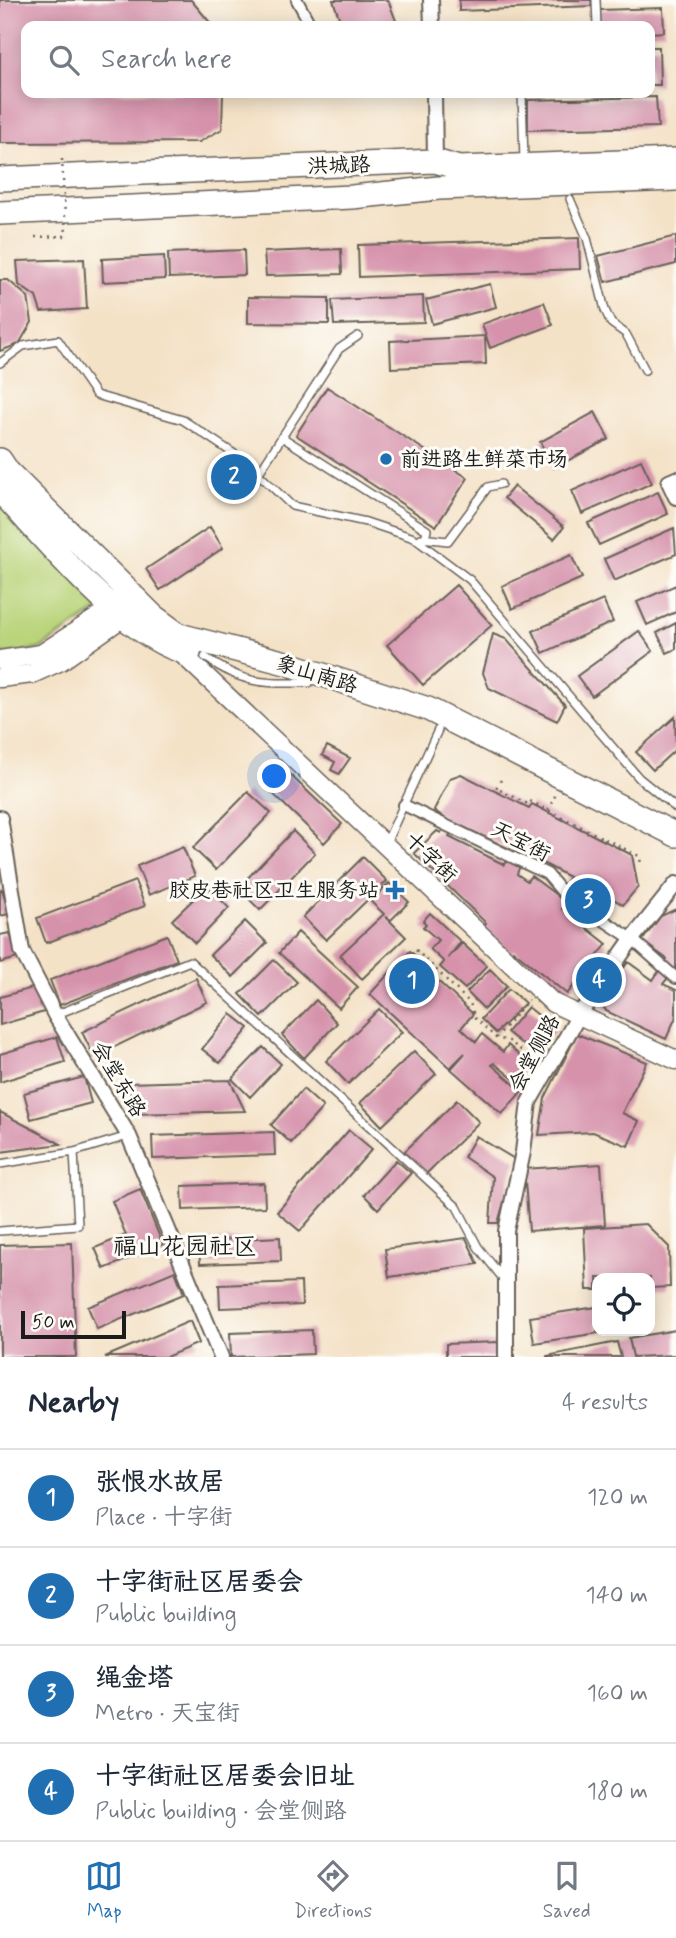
<!DOCTYPE html>
<meta charset="utf-8">
<style>
:root{--surface:#fff;--page:#f2f2f3;--text:#1f2937;--muted:#747a83;--line:#e0e1e3;--accent:#1f6fb2}
body{margin:0;font-family:Mynerve,"LXGW WenKai TC",sans-serif;background:var(--page);color:var(--text)}
.controls{position:absolute;right:21px;bottom:21px;display:grid;overflow:hidden;border-radius:14px;box-shadow:0 4px 18px #0003}
.controls button{width:63px;height:63px;display:grid;place-items:center;padding:0;border:0;border-bottom:2px solid var(--line);background:var(--surface);color:var(--text);font:35px sans-serif}
.scale{position:absolute;left:21px;bottom:18px;width:105px;box-sizing:border-box;padding-left:7px;border:4px solid #1c1c1c;border-top:0;font-size:19px;line-height:24px;white-space:nowrap;color:#1c1c1c;-webkit-text-stroke:5px #fdfcf7;paint-order:stroke}
.you{position:absolute;left:275px;top:777px;width:24px;height:24px;margin:-18px;border:5px solid #fff;border-radius:50%;background:#1a73e8;box-shadow:0 0 0 10px #1a73e833}
.badge{display:grid;place-items:center;width:46px;height:46px;border-radius:50%;background:var(--accent);color:#fff;font-size:23px;font-weight:700}
.pin{position:absolute;translate:-50% -50%;border:4px solid #fff;box-shadow:0 2px 7px #0006}
.list{margin:0;padding:0;list-style:none}
h2{display:flex;justify-content:space-between;align-items:center;height:91px;margin:0;padding:0 28px;font-size:30px}
h2 small{font-size:23px;font-weight:400;color:var(--muted)}
.list li{display:grid;grid-template-columns:46px 1fr auto;gap:21px;align-items:center;box-sizing:border-box;height:98px;padding:0 28px;border-top:2px solid var(--line)}
.list b{display:block;font-size:26px;white-space:nowrap}
.list p{margin:0;font-size:23px;white-space:nowrap;color:var(--muted)}
.list em{font-size:23px;font-style:normal;color:var(--muted)}
.icon{flex:none;width:38px;height:38px;fill:none;stroke:currentColor;stroke-width:2;stroke-linecap:round;stroke-linejoin:round}
.map{position:relative;flex:none;width:676px;height:1357px;overflow:hidden}
.search{position:absolute;background:var(--surface);box-shadow:0 4px 18px #0003;left:21px;right:21px;top:21px;height:77px;display:flex;align-items:center;gap:18px;box-sizing:border-box;padding:0 24px;border-radius:14px;color:var(--muted);font-size:26px}
.sheet{height:483px;background:var(--surface)}
nav{display:flex;justify-content:space-around;align-items:center;box-sizing:border-box;height:98px;border-top:2px solid var(--line);background:var(--surface);font-size:19px;color:var(--muted)}
nav a{display:grid;justify-items:center;gap:4px}
nav .on{color:var(--accent)}
.map>svg:first-child{display:block}
</style>
<div class="map">
<svg width="676" height="1357" viewBox="0 0 676 1357">
<rect width="100%" height="100%" fill="#fdfcf7"/>
<filter id="ink" filterUnits="userSpaceOnUse"><feTurbulence type="fractalNoise" baseFrequency=".0143" numOctaves="2"/><feDisplacementMap in="SourceGraphic" scale="14" xChannelSelector="R" yChannelSelector="G"/><feConvolveMatrix kernelMatrix="1 2 1 2 8 2 1 2 1" color-interpolation-filters="sRGB"/></filter>
<filter id="wash" filterUnits="userSpaceOnUse"><feTurbulence type="fractalNoise" baseFrequency=".00686" numOctaves="4" result="noise"/><feDisplacementMap in="SourceGraphic" scale="28" xChannelSelector="R" yChannelSelector="G"/><feGaussianBlur stdDeviation="1.57" result="paint"/><feColorMatrix in="noise" values="0 0 0 0 0 0 0 0 0 0 0 0 0 0 0 0 0 1.4 0 .05"/><feComposite in="paint" operator="in"/></filter>
<g filter="url(#wash)">
<rect width="100%" height="100%" fill="#f4e2c7"/>
<!-- green -->
<path fill="#b9d47a" stroke="#6a784b" stroke-width="2" d="M0 499 104 606 39 649 0 655Z"/>
<g id="blocks">
<!-- building -->
<path fill="#d692ab" fill-rule="evenodd" d="M0 0H191L213 26H26V93H223L222 129 199 142 0 143Z
M333 0H388L398 26H342Z
M459 0H591L592 6 459 11Z
M663 8 664 32 650 33V26H599V10Z
M650 47H659L660 85H650Z
M656 97 658 127 528 130V100Z
M676 236V264L605 282 598 256Z
M579 238 580 269 359 277 358 245Z
M341 249 342 274 266 276 264 252Z
M244 250 245 275 169 278 168 253Z
M164 256 165 279 103 282 102 259Z
M84 259 87 309 41 312 36 297 19 285 17 261Z
M0 280H8L28 297 32 322 19 344 0 351Z
M490 284 496 307 432 324 426 300Z
M423 296 424 322 334 325 332 300Z
M248 297 329 298V324L248 323Z
M544 302 553 325 490 348 482 324Z
M485 336 486 364 391 368 390 341Z
M327 387 468 478 436 526 296 435Z
M595 412 609 439 554 468 540 442Z
M641 460 652 483 582 514 572 491Z
M514 486 564 527 554 539 504 498Z
M658 492 668 514 599 545 588 523Z
M210 527 223 548 160 590 146 569Z
M674 528 676 554 614 581 604 559Z
M571 555 582 578 512 609 502 586Z
M456 585 492 625 423 685 387 645Z
M676 585V612L647 625 637 602Z
M603 600 613 622 543 653 533 631Z
M676 623V649L667 653 657 633Z
M639 631 653 651 592 696 577 676Z
M493 634 506 639 565 705 557 721 489 688 483 673Z
M675 717 676 749 653 770 636 752Z
M327 746 350 758 339 774 331 770 335 762 322 755Z
M284 769 342 824 324 843 266 787Z
M461 774 529 808 532 804 632 855 638 887 623 905 612 898 603 912 591 905 578 921 607 944 567 994 513 950 510 953 483 927 486 923 414 853 437 831 441 833 447 820 434 810 450 778ZM455 823 510 849 505 865 449 837ZM524 853 569 877 564 887 578 896 566 912 562 909 567 903 531 876 527 881 517 874Z
M248 792 271 813 216 870 193 848Z
M293 831 315 853 260 910 238 888Z
M183 847 195 876 149 895 137 866Z
M363 857 387 881 326 940 303 917Z
M135 881 145 906 46 943 37 918Z
M389 883 409 902 391 920 385 916 406 937 362 979 340 955 384 914 371 902Z
M207 886 229 908 195 943 172 920Z
M2 889 9 914 0 916V890Z
M676 909V968L663 984 676 990V1017L666 1039 606 1011 602 1004 604 996 628 962 653 980 667 959 642 941 661 916Z
M430 913 461 942 448 958 462 943 487 966 465 989 440 967 444 962 430 949 438 940 423 927 426 924 423 921Z
M245 921 267 943 233 977 210 955Z
M298 932 358 987 339 1008 279 953Z
M10 933 17 958 0 963V935Z
M167 935 177 960 60 1005 50 980Z
M410 951 422 962 420 964 473 1014 461 1028 476 1042 482 1034 503 1052 508 1045 529 1064 515 1080 494 1063 492 1065 522 1091 502 1114 451 1069 465 1053 450 1068 370 994Z
M274 960 297 982 262 1017 240 994Z
M490 969 507 986 484 1009 467 992Z
M196 978 207 1002 94 1057 82 1032Z
M36 987 44 1012 0 1025V997Z
M509 989 525 1003 496 1033 481 1019Z
M316 1000 337 1023 304 1058 282 1035Z
M528 1007 556 1029 535 1054 507 1032Z
M379 1009 402 1032 348 1084 326 1061Z
M231 1014 249 1028 220 1063 202 1049Z
M577 1034 647 1062 622 1113 639 1121 628 1146 593 1132 539 1135 545 1098Z
M57 1037 65 1062 0 1082V1054Z
M263 1047 281 1064 250 1097 232 1079Z
M414 1051 436 1074 382 1126 360 1103Z
M84 1077 91 1103 31 1119 24 1093Z
M230 1080 245 1111 133 1114 128 1083Z
M303 1089 323 1107 291 1143 271 1125Z
M457 1100 479 1122 426 1174 404 1152Z
M0 1112 61 1144 0 1152Z
M349 1130 372 1149 300 1231 277 1212Z
M274 1132 275 1155 153 1159 152 1136Z
M476 1136 516 1160 498 1223H490L493 1177 464 1157Z
M396 1160 411 1173 378 1209 364 1195Z
M601 1164 605 1225 529 1231 524 1169Z
M264 1183 265 1207 183 1210 182 1186Z
M140 1189 163 1245 104 1269 95 1248 126 1235 112 1201Z
M646 1224 669 1247 670 1287 650 1288V1278H597V1290H587L584 1228Z
M280 1237 281 1261 200 1264 199 1241Z
M466 1238 478 1264 389 1277 385 1249Z
M72 1243 76 1357H0V1245Z
M175 1271 184 1294 97 1329 88 1307Z
M301 1282 302 1305 220 1308 219 1285Z
M597 1307V1331L605 1332 534 1343 530 1317Z
M190 1321 199 1343 166 1357H105Z
M312 1330 313 1354 231 1357 230 1333Z
M676 1330V1355L633 1357 629 1338Z
M498 1342V1357H446V1344Z
M617 1342 621 1357H547V1356Z"/>
</g>
</g>
<g filter="url(#ink)">
<use href="#blocks" fill-opacity="0" stroke="#686158" stroke-width="2"/>
<g fill="none" stroke-linecap="round" stroke-linejoin="round">
<defs>
<path id="service" d="M596 0 597 26
M522 93 524 161
M570 199 587 238 605 310 611 323 626 334 645 370
M0 363 23 346 58 340 96 395 183 420 245 461 292 506 366 522 414 538 470 580 639 778 676 808
M282 437 427 530 425 539
M258 474 339 349 358 336
M421 538 448 541 488 487 501 484
M205 657C244 685 262 683 309 683
M386 843 438 730
M55 1015 190 961 457 1207 478 1247 504 1280
M0 1164 74 1152 128 1136
M0 1231 78 1225 74 1152"/>
<path id="pedestrian" d="M297 0 311 26
M404 805 547 874 564 894 632 939 676 978"/>
<path id="minor" d="M431 0 432 26
M434 93 435 161
M676 479 669 482 676 497
M0 818 22 951 55 1015 129 1136 221 1357
M506 1357V1231L523 1152 529 1102 579 1015 632 939 676 884"/>
<path id="tertiary" d="M179 651 553 1003 676 1060
M0 660 41 654 109 610 120 599
M0 678 32 674 61 661 132 611"/>
<path id="primary" d="M0 179 435 161 459 168 676 160
M0 213 352 197 439 188 676 179
M0 460 8 472 153 616 179 635 286 663 428 709 676 835
M0 491C45 538 126 640 189 653"/>
</defs>
<!-- service casing -->
<use href="#service" stroke="#686158" stroke-width="10"/>
<!-- pedestrian casing -->
<use href="#pedestrian" stroke="#686158" stroke-width="14"/>
<!-- minor casing -->
<use href="#minor" stroke="#686158" stroke-width="18"/>
<!-- tertiary casing -->
<use href="#tertiary" stroke="#686158" stroke-width="21"/>
<!-- primary casing -->
<use href="#primary" stroke="#686158" stroke-width="26"/>
<!-- path -->
<path stroke="#686158" stroke-width="2.5" stroke-dasharray="2 5" stroke-linecap="butt" d="M35 237 66 236
M501 780 496 788 526 803 528 800 639 856 642 866
M548 810 556 794
M416 950 470 1003 475 1018 496 1038 509 1041 536 1062
M496 1038 528 1000"/>
<!-- service -->
<use href="#service" stroke="#fff" stroke-width="7"/>
<!-- pedestrian -->
<use href="#pedestrian" stroke="#fff" stroke-width="10"/>
<!-- minor -->
<use href="#minor" stroke="#fff" stroke-width="14"/>
<!-- tertiary -->
<use href="#tertiary" stroke="#fff" stroke-width="18"/>
<!-- primary -->
<use href="#primary" stroke="#fff" stroke-width="23"/>
<!-- path-bridge -->
<path stroke="#686158" stroke-width="2.5" stroke-dasharray="2 5" stroke-linecap="butt" d="M62 159 66 236"/>
</g>
</g>
<!-- markers -->
<g fill="#1f6fb2" stroke="#fdfcf7" stroke-width="2.5">
<circle cx="386" cy="459" r="7"/>
<path d="M391.5 879.5h7v7h7v7h-7v7h-7v-7h-7v-7h7z"/>
</g>
<g text-anchor="middle" stroke-width="6" stroke-linejoin="round" paint-order="stroke">
<!-- street labels -->
<g font-size="21" fill="#1c1c1c" stroke="#fdfcf7">
<text transform="translate(339 165) rotate(-2)" y="7">洪城路</text>
<text transform="translate(317 674) rotate(17)" y="7">象山南路</text>
<text transform="translate(521 841) rotate(27)" y="7">天宝街</text>
<text transform="translate(431 857) rotate(44)" y="7">十字街</text>
<text transform="translate(534 1053) rotate(-62)" y="7">会堂侧路</text>
<text transform="translate(119 1079) rotate(59)" y="7">会堂东路</text>
</g>
<!-- poi labels -->
<g font-size="21" fill="#1c1c1c" stroke="#fdfcf7" text-anchor="start">
<text x="400" y="466">前进路生鲜菜市场</text>
<text x="379" y="897" text-anchor="end">胶皮巷社区卫生服务站</text>
</g>
<!-- quarter labels -->
<g font-size="24" fill="#1c1c1c" stroke="#fdfcf7">
<text x="185" y="1254">福山花园社区</text>
</g>
</g>
</svg>
<div class="controls">
<button><svg class="icon" aria-label="locate" viewBox="0 0 24 24"><circle cx="12" cy="12" r="6"/><path d="M12 2v4M12 18v4M2 12h4M18 12h4"/></svg></button>
</div>
<div class="scale">50 m</div>
<div class="you"></div>
<div class="pin badge" style="left:412px;top:981px">1</div>
<div class="pin badge" style="left:234px;top:477px">2</div>
<div class="pin badge" style="left:588px;top:901px">3</div>
<div class="pin badge" style="left:599px;top:980px">4</div>
<div class="search"><svg class="icon" aria-label="search" viewBox="0 0 24 24"><circle cx="10" cy="10" r="6"/><path d="M15 15l6 6"/></svg>Search here</div>
</div>
<section class="sheet">
<h2>Nearby<small>4 results</small></h2>
<ul class="list">
<li><span class="badge">1</span><div><b>张恨水故居</b><p>Place · 十字街</p></div><em>120 m</em></li>
<li><span class="badge">2</span><div><b>十字街社区居委会</b><p>Public building</p></div><em>140 m</em></li>
<li><span class="badge">3</span><div><b>绳金塔</b><p>Metro · 天宝街</p></div><em>160 m</em></li>
<li><span class="badge">4</span><div><b>十字街社区居委会旧址</b><p>Public building · 会堂侧路</p></div><em>180 m</em></li>
</ul>
</section>
<nav>
<a class="on"><svg class="icon" aria-label="map" viewBox="0 0 24 24"><path d="M3 6l6-2 6 2 6-2v14l-6 2-6-2-6 2zM9 4v14M15 6v14"/></svg>Map</a>
<a><svg class="icon" aria-label="directions" viewBox="0 0 24 24"><path d="M12 3l9 9-9 9-9-9zM9 14v-3h6M13 9l2 2-2 2"/></svg>Directions</a>
<a><svg class="icon" aria-label="saved" viewBox="0 0 24 24"><path d="M7 4h10v16l-5-4-5 4z"/></svg>Saved</a>
</nav>
